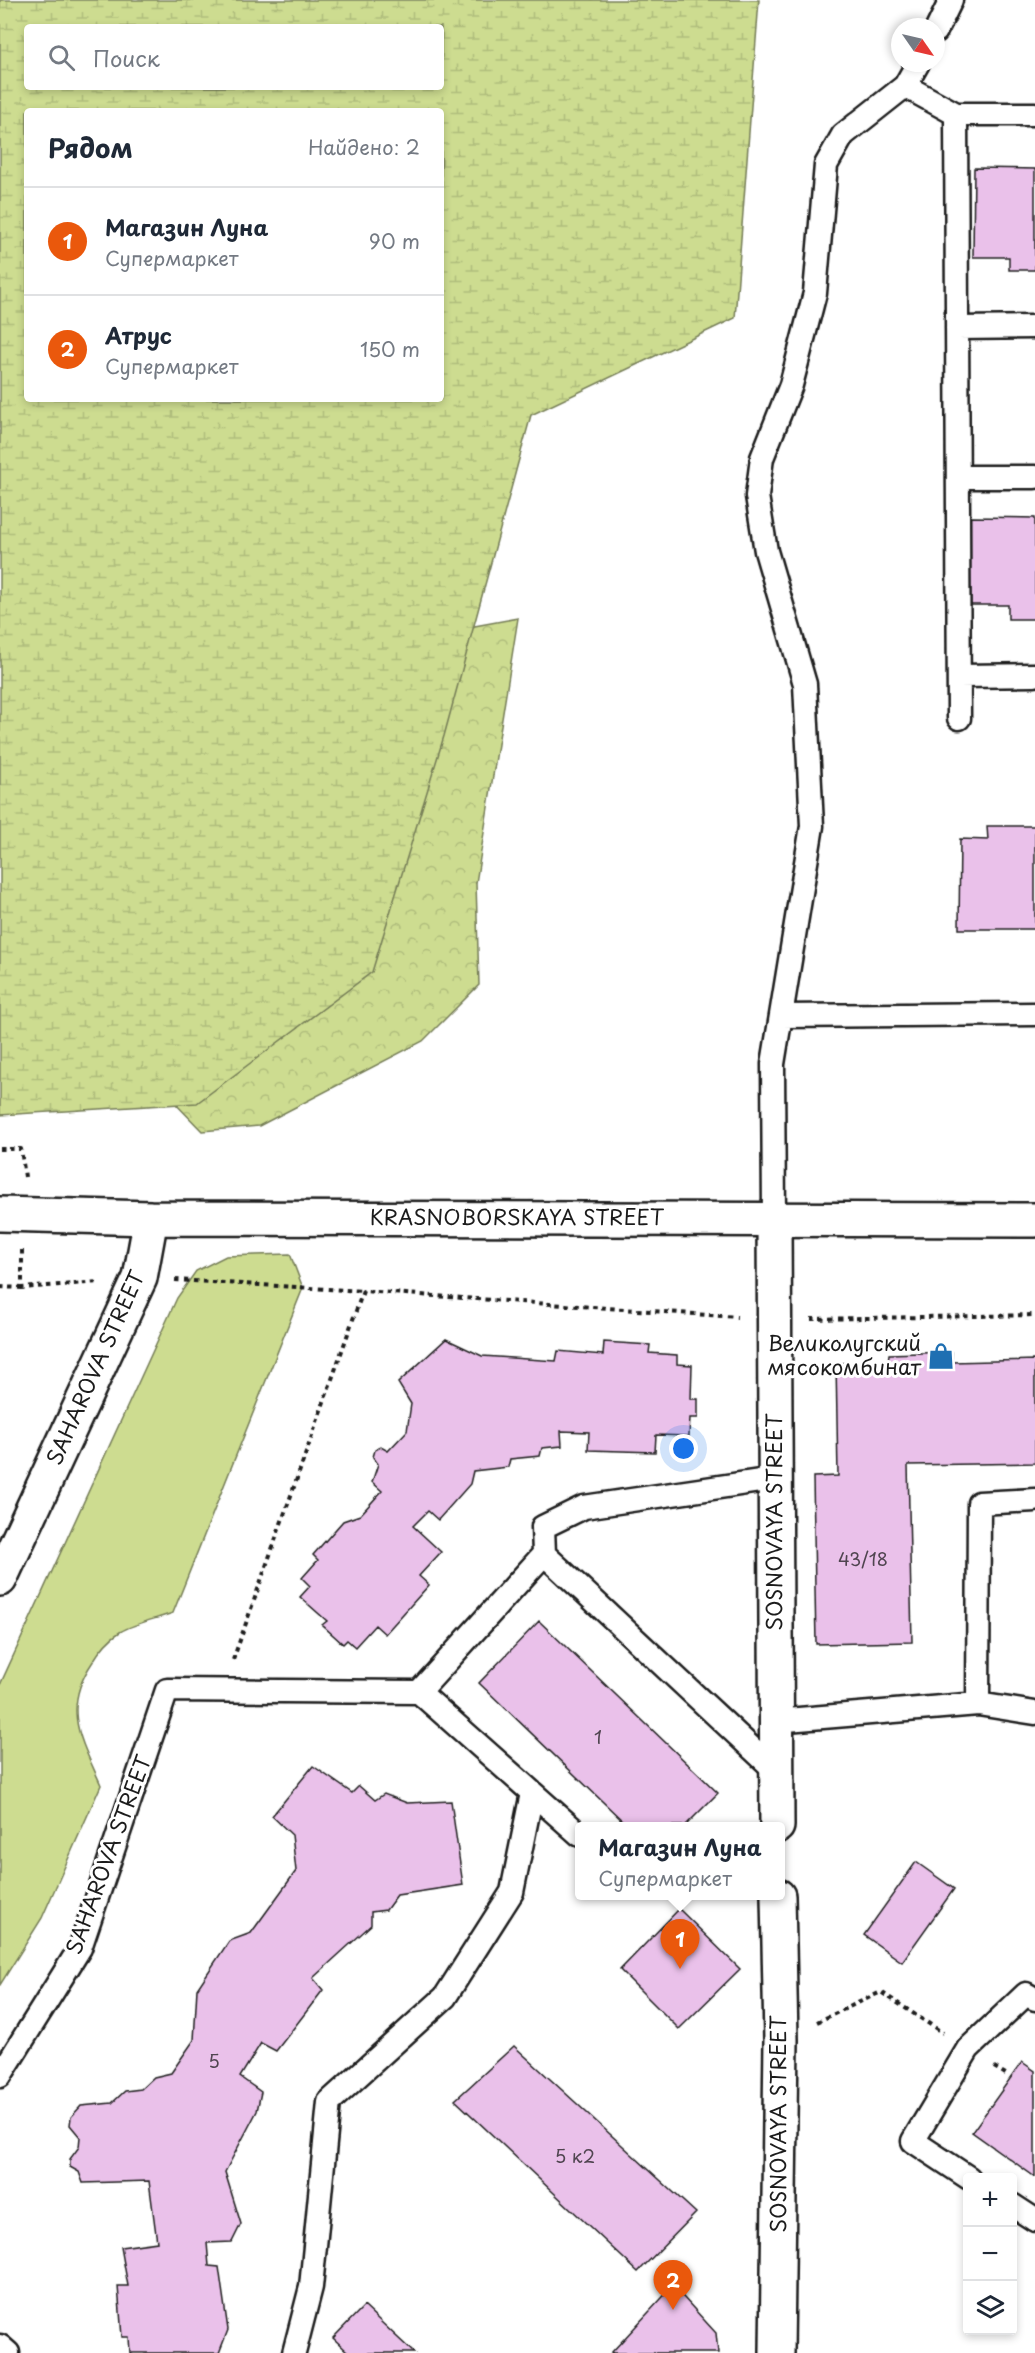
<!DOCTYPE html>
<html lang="ru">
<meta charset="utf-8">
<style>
:root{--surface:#fff;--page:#f6f6f7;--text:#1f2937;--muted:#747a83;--line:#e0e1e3;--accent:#ea580c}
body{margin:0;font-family:"Playpen Sans",sans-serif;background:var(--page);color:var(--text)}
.controls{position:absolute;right:18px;bottom:18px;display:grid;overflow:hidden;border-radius:6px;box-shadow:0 3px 9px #0003}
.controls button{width:54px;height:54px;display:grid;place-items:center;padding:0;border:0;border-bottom:2px solid var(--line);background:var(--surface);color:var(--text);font:30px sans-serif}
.compass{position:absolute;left:891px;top:18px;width:54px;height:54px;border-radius:50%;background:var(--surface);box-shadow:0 3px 9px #0003;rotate:124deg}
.you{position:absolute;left:684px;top:1449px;width:21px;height:21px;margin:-15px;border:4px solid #fff;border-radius:50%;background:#1a73e8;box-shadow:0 0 0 9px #1a73e833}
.badge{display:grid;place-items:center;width:39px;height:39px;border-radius:50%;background:var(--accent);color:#fff;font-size:20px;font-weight:700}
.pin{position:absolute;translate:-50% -50px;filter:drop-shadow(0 2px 3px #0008)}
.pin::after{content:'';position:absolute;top:32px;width:21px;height:18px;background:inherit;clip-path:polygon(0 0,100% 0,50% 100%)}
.popup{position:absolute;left:575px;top:1822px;width:210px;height:78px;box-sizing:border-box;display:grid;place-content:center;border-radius:6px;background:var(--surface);filter:drop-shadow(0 2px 4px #0005);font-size:20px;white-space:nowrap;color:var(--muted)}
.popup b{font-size:22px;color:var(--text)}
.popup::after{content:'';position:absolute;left:50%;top:100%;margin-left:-12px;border:12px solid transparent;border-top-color:var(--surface)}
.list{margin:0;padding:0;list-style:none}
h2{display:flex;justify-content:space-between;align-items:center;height:78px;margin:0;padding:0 24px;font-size:26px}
h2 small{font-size:20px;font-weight:400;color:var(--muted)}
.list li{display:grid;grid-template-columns:39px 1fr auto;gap:18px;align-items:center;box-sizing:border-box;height:108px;padding:0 24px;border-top:2px solid var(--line)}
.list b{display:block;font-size:22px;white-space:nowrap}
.list p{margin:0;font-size:20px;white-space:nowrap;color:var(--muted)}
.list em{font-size:20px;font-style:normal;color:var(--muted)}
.icon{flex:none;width:33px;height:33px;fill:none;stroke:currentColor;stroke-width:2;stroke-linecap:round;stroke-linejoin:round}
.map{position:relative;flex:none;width:1035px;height:2353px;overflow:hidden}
.search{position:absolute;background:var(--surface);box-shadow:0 3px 9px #0003;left:24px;top:24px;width:420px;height:66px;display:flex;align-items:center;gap:15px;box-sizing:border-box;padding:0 21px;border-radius:6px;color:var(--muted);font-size:22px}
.panel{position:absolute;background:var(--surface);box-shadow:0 3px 9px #0003;left:24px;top:108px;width:420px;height:294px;border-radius:6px}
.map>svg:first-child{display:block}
</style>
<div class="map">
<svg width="1035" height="2353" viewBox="0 0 1035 2353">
<defs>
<pattern id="forest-crowns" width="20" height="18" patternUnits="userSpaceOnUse" patternTransform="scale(1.5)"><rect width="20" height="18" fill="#cddc90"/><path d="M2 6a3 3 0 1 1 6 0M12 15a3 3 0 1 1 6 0" fill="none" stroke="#afbc7c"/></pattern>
<pattern id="wetland-marsh" width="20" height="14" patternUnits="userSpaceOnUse" patternTransform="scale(1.5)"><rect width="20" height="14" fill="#cddc90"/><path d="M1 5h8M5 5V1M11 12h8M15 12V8" fill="none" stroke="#afbc7c"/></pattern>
</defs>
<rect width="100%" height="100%" fill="#fff"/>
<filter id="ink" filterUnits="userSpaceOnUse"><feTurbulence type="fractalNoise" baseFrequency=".0167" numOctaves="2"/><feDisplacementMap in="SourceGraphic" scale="12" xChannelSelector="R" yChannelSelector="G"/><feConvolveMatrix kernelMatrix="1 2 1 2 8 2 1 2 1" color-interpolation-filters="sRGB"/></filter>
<g filter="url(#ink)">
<!-- grass -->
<path fill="#cddc90" stroke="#747c56" stroke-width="1.5" d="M290 1254 303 1288 173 1613C156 1619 135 1623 120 1632 107 1640 99 1651 92 1663 61 1709 81 1740 101 1785L42 1918 0 1985V1685L177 1298 196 1271 226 1256Z"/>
<!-- forest -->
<path fill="url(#forest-crowns)" stroke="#747c56" stroke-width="1.5" d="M518 618 476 883 479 985 423 1041 259 1126 202 1131 139 1066 420 636Z"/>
<!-- wetland -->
<path fill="url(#wetland-marsh)" stroke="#747c56" stroke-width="1.5" fill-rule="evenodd" d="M0 0H759L735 318 531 415 444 736 372 972 197 1103 0 1115ZM27 27H441V87H27ZM27 111H441V399H27Z"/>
<!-- building -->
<path fill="#eac1ea" stroke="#1c1c1c" stroke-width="1.5" d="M974 168 1035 169V270H1009V257H973Z
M970 517 1035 518V619H1008V605H969Z
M987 826H1035V929H959L960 839 988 840Z
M446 1339 482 1356 556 1361 558 1351 603 1355 604 1342 650 1345 649 1353 677 1355V1364L692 1365 691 1399H698V1418H690L689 1436 656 1435 655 1452 588 1450 589 1432 561 1431 562 1446 542 1448 540 1456 510 1459 508 1467 473 1471 470 1484 438 1520 428 1511 413 1526 441 1552 419 1576 429 1585 385 1634 375 1625 355 1647 347 1640 343 1644 322 1625 327 1621 300 1597 310 1586 302 1578 318 1560 313 1555 343 1521 360 1515 382 1491 372 1482 378 1464 373 1457 375 1450 381 1447 388 1451 407 1431 411 1404 398 1383Z
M952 1352V1362L1035 1360V1463L908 1465 912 1642 816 1644 813 1477 838 1476 836 1363 888 1362 889 1354Z
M539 1621 718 1793 685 1826H628L479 1683Z
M313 1766 352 1793 359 1786 375 1800 384 1794 407 1803 451 1801 463 1885 397 1895 386 1910 371 1912V1925L313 1978 323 1990 276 2051 261 2043 240 2077 261 2092 257 2111 225 2172 241 2224 232 2242 207 2243 209 2266 219 2267 228 2330 219 2353H130L129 2337H122L118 2286H128L121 2247 157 2242 149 2181 83 2183 79 2172 70 2167V2159L79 2147 80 2137 70 2125 71 2117 81 2106 112 2103 125 2091 141 2089 154 2077 171 2073 194 2040 197 1989 229 1941 251 1933 296 1871 292 1835 272 1816Z
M916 1862 954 1889 902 1962 864 1935Z
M679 1909 740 1969 679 2029 620 1970Z
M514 2046 696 2213 638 2272 455 2100Z
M1022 2062 1035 2071V2177L972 2132Z
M673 2286 716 2333 718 2353H611Z
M364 2306 414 2353H349L333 2338Z"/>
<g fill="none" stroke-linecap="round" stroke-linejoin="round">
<defs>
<path id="lane" d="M936 31 951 0
M918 63 905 86 956 114
M957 328 1035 327
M958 477H1035
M959 676 1035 675
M959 718 956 114H1035
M781 1016 1035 1014
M774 1218 773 1064 812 826 805 684 766 551 757 496 762 458 791 385 815 293 826 165 843 135 905 86
M544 1554 543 1527 584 1507 774 1479
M419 1692 544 1554 776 1771
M978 1704 979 1503 1035 1500
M775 1721 978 1704 1035 1713
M0 2076 80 1948 167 1690 419 1692 580 1835
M969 2178 913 2141 968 2049 1026 1994 1035 1999
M1012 2205 1035 2220
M0 2346 8 2353
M294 2353 311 2287 329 2102 445 1997 512 1892 532 1793"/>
<path id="street" d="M774 1218 777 1826
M777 2353 781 2040 778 1896"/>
<path id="secondary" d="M0 1214 151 1218 1035 1220
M0 1579 140 1278 151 1218"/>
</defs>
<!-- lane casing -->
<use href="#lane" stroke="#1c1c1c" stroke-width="27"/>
<!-- street casing -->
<use href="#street" stroke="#1c1c1c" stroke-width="38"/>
<!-- secondary casing -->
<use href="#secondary" stroke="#1c1c1c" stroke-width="38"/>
<!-- path -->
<path stroke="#1c1c1c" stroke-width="4" stroke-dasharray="4.5 4.5" stroke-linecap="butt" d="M0 1149H21L25 1177
M22 1250V1288L99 1282
M175 1280 363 1291
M0 1287 22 1288
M811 1319 1035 1315
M233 1660 363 1291 737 1317
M817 2022 881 1992 943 2033
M994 2067 1009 2076"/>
<!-- lane -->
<use href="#lane" stroke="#fff" stroke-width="22"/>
<!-- street -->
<use href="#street" stroke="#fff" stroke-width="33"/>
<!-- secondary -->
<use href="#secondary" stroke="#fff" stroke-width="33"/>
</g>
</g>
<!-- icons -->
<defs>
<symbol id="shop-bare" viewBox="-9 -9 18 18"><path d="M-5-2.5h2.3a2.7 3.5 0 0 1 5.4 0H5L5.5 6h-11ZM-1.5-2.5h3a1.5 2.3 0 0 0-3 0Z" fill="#1f6fb2" stroke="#fff" stroke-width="2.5" paint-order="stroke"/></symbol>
</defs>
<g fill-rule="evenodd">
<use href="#shop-bare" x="922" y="1337" width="38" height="38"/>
</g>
<g text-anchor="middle" stroke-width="6" stroke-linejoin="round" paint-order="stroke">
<!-- number labels -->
<g font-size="18" fill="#504550">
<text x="863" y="1566">43/18</text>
<text x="598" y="1744">1</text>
<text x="214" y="2068">5</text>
<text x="575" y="2163">5 к2</text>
</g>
<!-- street labels -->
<g font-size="21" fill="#1c1c1c" stroke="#fff">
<text x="517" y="1225">KRASNOBORSKAYA STREET</text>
<text transform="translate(96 1368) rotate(-66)" y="7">SAHAROVA STREET</text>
<text transform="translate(775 1522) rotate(-90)" y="7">SOSNOVAYA STREET</text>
<text transform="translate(109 1855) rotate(-70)" y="7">SAHAROVA STREET</text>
<text transform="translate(779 2124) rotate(-90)" y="7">SOSNOVAYA STREET</text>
</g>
<!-- poi labels -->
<g font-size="21" fill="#1c1c1c" stroke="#fff" text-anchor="end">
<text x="921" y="1351">Великолугский<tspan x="921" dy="24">мясокомбинат</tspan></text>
</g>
</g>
</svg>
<div class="controls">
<button>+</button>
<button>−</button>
<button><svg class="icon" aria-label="layers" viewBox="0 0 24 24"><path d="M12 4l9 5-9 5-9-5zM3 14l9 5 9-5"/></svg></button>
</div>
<svg class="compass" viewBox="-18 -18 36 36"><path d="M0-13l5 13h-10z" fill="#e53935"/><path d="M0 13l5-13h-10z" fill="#747a83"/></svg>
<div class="you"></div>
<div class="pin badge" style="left:680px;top:1969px">1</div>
<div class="popup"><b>Магазин Луна</b>Супермаркет</div>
<div class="pin badge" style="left:673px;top:2310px">2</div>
<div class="search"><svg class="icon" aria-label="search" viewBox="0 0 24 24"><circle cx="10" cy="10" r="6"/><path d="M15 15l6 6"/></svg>Поиск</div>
<section class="panel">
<h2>Рядом<small>Найдено: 2</small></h2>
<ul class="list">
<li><span class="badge">1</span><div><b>Магазин Луна</b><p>Супермаркет</p></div><em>90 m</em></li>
<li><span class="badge">2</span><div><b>Атрус</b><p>Супермаркет</p></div><em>150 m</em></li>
</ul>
</section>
</div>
